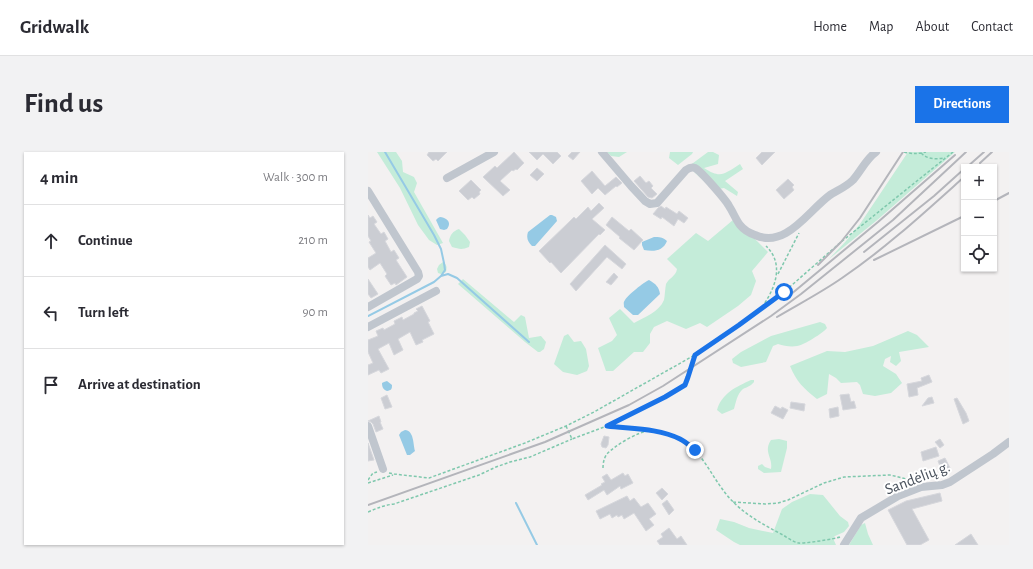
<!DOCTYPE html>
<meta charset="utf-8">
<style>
:root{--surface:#fff;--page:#f2f2f3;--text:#2b2b33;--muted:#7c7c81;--line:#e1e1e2;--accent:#1a73e8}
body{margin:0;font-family:"Alegreya Sans",sans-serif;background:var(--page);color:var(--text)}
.controls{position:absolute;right:12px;top:12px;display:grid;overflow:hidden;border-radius:0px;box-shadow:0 1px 3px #0004}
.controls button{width:36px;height:36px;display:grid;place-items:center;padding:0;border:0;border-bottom:1px solid var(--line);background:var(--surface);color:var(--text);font:20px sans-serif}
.stop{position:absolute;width:12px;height:12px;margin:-9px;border:3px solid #1a73e8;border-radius:50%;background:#fff}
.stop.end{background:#1a73e8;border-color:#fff;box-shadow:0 1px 4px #0008}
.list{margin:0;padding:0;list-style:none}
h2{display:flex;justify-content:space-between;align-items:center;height:52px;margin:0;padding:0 16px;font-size:17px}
h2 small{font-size:13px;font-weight:400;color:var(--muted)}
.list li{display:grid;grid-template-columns:26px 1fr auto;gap:12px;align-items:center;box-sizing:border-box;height:72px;padding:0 16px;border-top:1px solid var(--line)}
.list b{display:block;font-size:15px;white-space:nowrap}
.list em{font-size:13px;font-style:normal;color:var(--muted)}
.icon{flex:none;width:22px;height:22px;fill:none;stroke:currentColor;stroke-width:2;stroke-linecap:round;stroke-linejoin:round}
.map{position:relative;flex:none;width:641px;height:393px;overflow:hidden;border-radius:0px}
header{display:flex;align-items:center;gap:24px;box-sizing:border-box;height:56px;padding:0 20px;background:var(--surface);border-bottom:1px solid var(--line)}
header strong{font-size:19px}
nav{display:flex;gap:22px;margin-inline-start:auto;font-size:14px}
.intro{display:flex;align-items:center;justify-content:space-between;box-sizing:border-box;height:96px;padding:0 24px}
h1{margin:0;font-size:28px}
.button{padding:10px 18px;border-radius:0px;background:var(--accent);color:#fff;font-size:14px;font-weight:700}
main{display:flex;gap:24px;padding:0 24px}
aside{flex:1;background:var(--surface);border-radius:0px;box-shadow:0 1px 3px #0004}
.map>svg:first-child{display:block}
</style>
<header>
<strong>Gridwalk</strong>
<nav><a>Home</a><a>Map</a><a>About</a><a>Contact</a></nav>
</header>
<div class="intro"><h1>Find us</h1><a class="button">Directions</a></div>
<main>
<aside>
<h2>4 min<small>Walk · 300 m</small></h2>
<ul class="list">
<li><svg class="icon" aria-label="ahead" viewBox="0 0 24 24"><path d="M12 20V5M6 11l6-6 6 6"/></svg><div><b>Continue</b></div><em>210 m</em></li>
<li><svg class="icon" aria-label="left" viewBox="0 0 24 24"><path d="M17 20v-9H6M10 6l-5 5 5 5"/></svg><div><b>Turn left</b></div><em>90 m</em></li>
<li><svg class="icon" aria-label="arrive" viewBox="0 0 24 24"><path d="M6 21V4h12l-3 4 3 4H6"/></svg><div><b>Arrive at destination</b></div></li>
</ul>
</aside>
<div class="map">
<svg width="641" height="393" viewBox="0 0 641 393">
<rect width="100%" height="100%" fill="#f3f1f1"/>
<!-- green -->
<path fill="#c4ecd9" d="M9 0H28L34 9 35 20 46 25 49 31 46 40 75 91 69 93 61 88 50 73 32 36Z
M239 0H259L251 5 243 4Z
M302 0H325L324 2 310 13 301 6Z
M340 0H345L351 3 350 12 336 16C353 27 356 22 372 12L375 17 357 29 370 40 369 44 356 36 345 38 324 18 317 17Z
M540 0H587L508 69 461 107 478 89 492 72Z
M365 68 386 86 400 100 384 119 388 129 383 143 370 154 339 175 332 171 318 177 299 169 286 175 282 182V191L275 200H266L245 219H238L230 196 244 189 249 183 241 166 252 157 266 171C277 165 291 160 296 148 297 143 297 137 298 132 301 126 308 124 309 117L299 107 328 81 340 89Z
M91 77 97 83 102 90 101 95C94 98 91 97 84 95L81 89C82 83 85 79 91 77Z
M75 110C79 113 79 115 78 120L73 122 70 121 69 117 71 113Z
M95 127 146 170 153 163 157 165 161 186 173 184 178 190 176 197 172 200H170L157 190 90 132Z
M452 170 457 172 459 176C455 181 436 193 429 194 423 195 416 194 410 192L405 194 398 210 373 215 365 211 364 207 373 200 403 184Z
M540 179 549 183 561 195 531 200 533 209 528 214 522 210 523 204 517 207 515 214 528 222 534 231 523 241 507 244 495 242 492 233 489 230 473 231 468 226 461 222 459 242 449 247C436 237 428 229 422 214L459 199 477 200 505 194Z
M200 182 206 190 213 189 218 197 221 214 219 219 209 223 195 220 186 212 196 184Z
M383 228H386V230C383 234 379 235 375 237 369 242 368 250 366 257L354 262 349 258C354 241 368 235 383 228Z
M411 287 419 289V296L413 320 396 321 390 317V314L394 312 397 315 403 317C405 305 395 300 403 288Z
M442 342 455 343 472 364 480 370 481 374 476 380 467 384 465 386 468 393H372L366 390 348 378 352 367 366 370 381 376 405 381 414 357 424 350Z
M497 371 500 382 505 393H481L493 373Z"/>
<!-- water -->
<path fill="#95cae5" d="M182 63H184L188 65 189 69 167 94H164C160 90 158 86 160 80Z
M72 65C79 66 84 70 79 77L76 78 72 77 68 68 70 66Z
M286 85C291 85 295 85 299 89 295 99 286 100 276 98L274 93V90Z
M281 128C288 132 291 135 292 142L270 163H265L256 155C256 151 255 151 257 148 260 143 276 130 281 128Z
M19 229 24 233C24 238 23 238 19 239 16 238 14 236 14 231L16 230Z
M37 278C46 279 45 291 47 299L42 303H39L31 283 33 280Z"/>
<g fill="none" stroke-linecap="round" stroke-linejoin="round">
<!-- stream -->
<path stroke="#95cae5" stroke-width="2" d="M73 124 80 122 89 126 161 190
M0 164 66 130 73 124 77 118 76 111 73 97 66 83 17 0
M148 351 169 393"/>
</g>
<!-- building -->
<path fill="#cbcdd3" stroke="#d6d7dc" d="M61 0H79L70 9 68 7 65 9 59 3Z
M146 0 156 11 149 18 148 17 145 19 144 18 132 29 142 38 135 44 115 25 127 14 129 16Z
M161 0H189L193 4 185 12 175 2 169 8Z
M204 0H212L205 8 200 4Z
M394 0H407L394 13 388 6Z
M169 16 176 22 169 29 162 23Z
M224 19 237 34 248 25 254 31 249 35 248 34 237 43 230 36 224 42 213 29Z
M272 24 278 31 281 29 285 34 283 36 289 42 284 46 280 45 266 29Z
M420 27 426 33 424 35 426 38 416 47 408 38Z
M103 28 113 38 111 40 112 42 106 47 104 45 100 48 91 39Z
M231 51 236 56 224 67 237 78 232 83 231 82 193 121 183 110 182 111 171 99 201 70 206 65 208 67 220 55 223 59Z
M293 54 297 57 298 55 309 62 311 59 320 66 316 71 310 67 306 74 294 65 293 67 285 62 290 56Z
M0 63 2 66 5 64 9 70 6 72 13 82 16 80 20 87 17 89 23 100 26 98 31 106 28 108 39 125 28 133 27 131 23 133 17 124 19 122 12 111 2 118 0 115V106L8 101 1 90 3 89 0 84Z
M244 65 261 79 263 77 275 88 266 98 251 86 252 85 238 73Z
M237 93 258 112 254 117 239 105 208 139 202 132Z
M246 121 250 125 243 133 238 130Z
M0 127 10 142 3 146 0 142Z
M54 154 62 169 60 170 66 182 54 188 55 190 48 193 42 180 30 187 35 198 26 203 21 191 10 197 21 217 13 221 11 218 0 223V213L5 211 0 200V188L10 184 8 179 15 176 16 178 27 172 26 169 34 165 35 168 46 162V161L50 159 48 157Z
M561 223 564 230 549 236 550 243 541 245 539 232 554 229 553 226Z
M481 242 483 250 486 249 488 256 475 258 472 243Z
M19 243 24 255 17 257 13 246Z
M564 245 566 251 554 254 560 246Z
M589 246 598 261 601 269 595 272 586 247Z
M423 250 437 252 436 259 422 256Z
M407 254 413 257 414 255 420 258 415 267 403 261Z
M470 255 471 264 462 266 461 257Z
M11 264 13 270H12L15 277 8 280 5 272 3 270 0 269Z
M236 284 241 285 240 293 238 296 234 295 233 292Z
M572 287 576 293 572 296 567 290Z
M0 291 6 308 0 309Z
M568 295 571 304 555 309 553 300Z
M577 306 582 316 574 319 570 309Z
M255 321 257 324 260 322 265 331 253 337 252 334 239 343 236 338 220 348 217 343 234 333 233 332 237 330 234 325 239 322 243 328Z
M294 336 300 342 294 348 288 341Z
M572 341 574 349 544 357 561 388 552 393H539L520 358 538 349Z
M259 344 262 349 266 346 273 355 280 351 288 362 281 367 286 373 278 379 266 361 256 367 254 363 250 365 249 363 244 366 242 362 232 367 228 359Z
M299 348 306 358 301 363 294 352Z
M301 376 309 387 313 384 319 393H292L289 389 295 385 293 382Z
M603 382 610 393H587Z"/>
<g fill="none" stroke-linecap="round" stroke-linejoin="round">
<!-- path -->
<path stroke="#7fc8ad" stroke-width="1.5" stroke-dasharray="3 2" stroke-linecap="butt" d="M536 0C544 2 550 2 558 0
M553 1C560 8 569 7 577 6
M410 122 431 81
M394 155C407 137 417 112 398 94
M198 274 204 287 239 274 277 278
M239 274 297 245 317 233 320 225 327 203
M235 316C235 311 236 306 239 302 246 294 271 279 281 279 292 279 311 286 320 292 333 301 345 325 355 338 370 359 392 371 415 383 420 386 425 390 431 391 434 392 467 387 472 385
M21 321 26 322 61 326 157 291 198 274 226 260 332 200 416 140 473 90 585 0
M0 328 5 321 9 320
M0 331 25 323
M365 350 397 352 410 351 420 348 456 331 476 325 522 323 547 329
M0 360C9 356 17 353 26 352L111 323 128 315 142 310 162 305 204 287"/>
<!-- street -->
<path stroke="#c0c6ce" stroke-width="8" d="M234 0 263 34 277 49 282 52 289 51 318 18C321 16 324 15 327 16 332 18 358 48 361 54 365 60 368 68 372 73 376 78 381 81 387 83 418 97 440 59 462 43 470 38 478 35 485 28 493 19 498 7 508 0
M79 26 126 0
M0 39 50 120 51 124 49 127 0 155
M0 175 68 139
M0 274 15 317
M476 393 493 366 530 344 553 335 574 333 582 330 625 302 641 290"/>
<!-- rail -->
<path stroke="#b4b5bb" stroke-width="2" d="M612 11 624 0
M599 15 616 0
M626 49 641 41
M496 100 566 44 596 17
M506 108 596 64
M450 113 473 90 492 66 535 0
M416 148 510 70 587 3
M409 165C431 152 454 140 474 126 518 96 557 60 596 25
M0 353 177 290 236 264 261 253 295 234 403 164 433 142 499 89 525 68 598 0"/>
</g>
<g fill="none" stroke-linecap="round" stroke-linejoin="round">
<!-- route -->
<path stroke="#1a73e8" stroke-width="5" d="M327 298C322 294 318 290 312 287 290 276 263 277 239 274L297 245 317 233 320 225 327 203 371 173 416 140"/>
</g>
<g text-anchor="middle" stroke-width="4" stroke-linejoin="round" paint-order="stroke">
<!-- street labels -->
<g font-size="16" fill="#4a525d" stroke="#fff">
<text transform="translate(549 325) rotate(-21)" y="6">Sandėlių g.</text>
</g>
</g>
</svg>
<div class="controls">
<button>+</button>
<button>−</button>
<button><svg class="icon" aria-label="locate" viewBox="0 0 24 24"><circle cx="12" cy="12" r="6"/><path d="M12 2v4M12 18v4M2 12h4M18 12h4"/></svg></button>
</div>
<div class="stop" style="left:416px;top:140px"></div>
<div class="stop end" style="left:327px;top:298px"></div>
</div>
</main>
